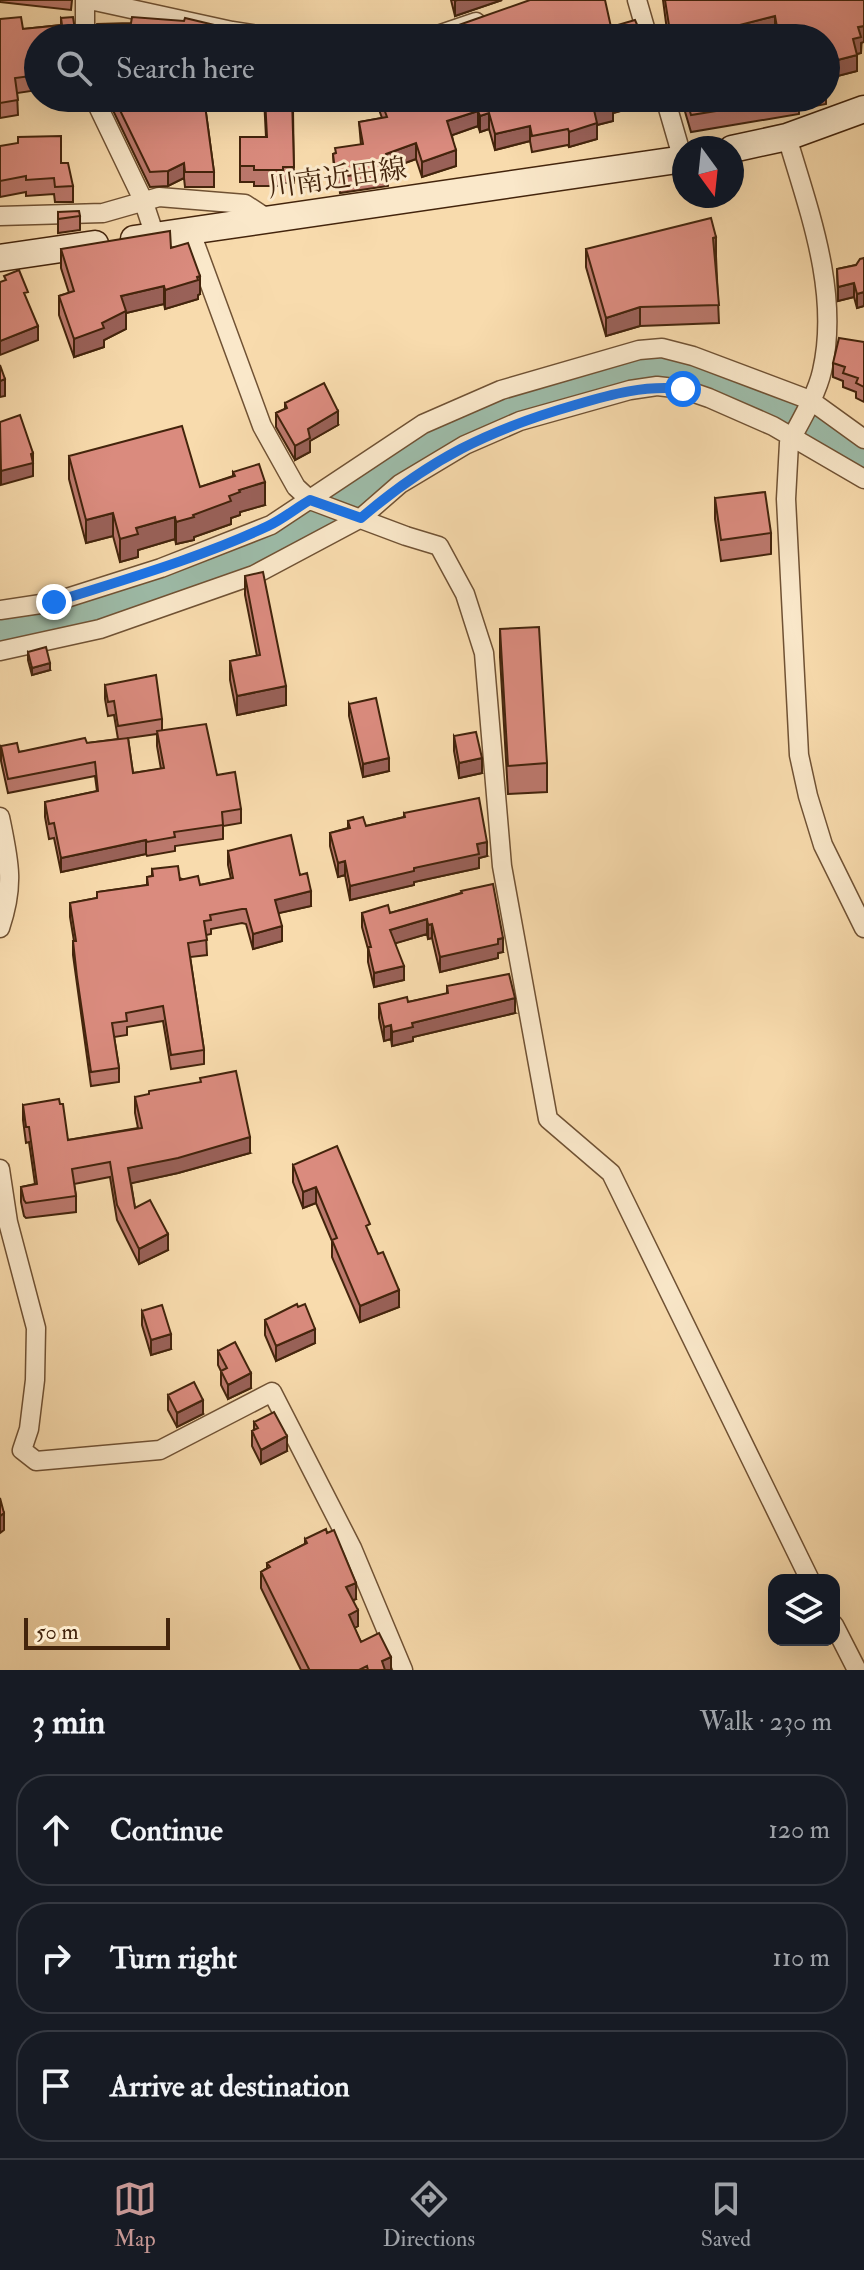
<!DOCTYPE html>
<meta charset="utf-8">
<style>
:root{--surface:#171b24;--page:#242831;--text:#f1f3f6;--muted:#9ea1a6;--line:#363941;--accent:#c59692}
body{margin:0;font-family:"IM FELL Double Pica","Noto Serif JP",serif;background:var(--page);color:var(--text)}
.controls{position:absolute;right:24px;bottom:24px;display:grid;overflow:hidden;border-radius:16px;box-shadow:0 8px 32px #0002}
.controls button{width:72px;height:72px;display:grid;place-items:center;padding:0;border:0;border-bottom:2px solid var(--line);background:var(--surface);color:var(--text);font:40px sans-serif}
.compass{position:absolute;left:672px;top:136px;width:72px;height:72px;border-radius:50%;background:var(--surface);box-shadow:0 8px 32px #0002;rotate:165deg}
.scale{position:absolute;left:24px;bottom:20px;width:146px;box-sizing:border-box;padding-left:8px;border:4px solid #43240c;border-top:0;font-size:22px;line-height:28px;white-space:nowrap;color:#43240c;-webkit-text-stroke:6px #fae8ca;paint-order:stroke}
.stop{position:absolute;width:24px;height:24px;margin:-18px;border:6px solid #1a73e8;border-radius:50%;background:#fff}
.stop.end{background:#1a73e8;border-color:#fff;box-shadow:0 2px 8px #0008}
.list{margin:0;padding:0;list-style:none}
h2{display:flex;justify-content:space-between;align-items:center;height:104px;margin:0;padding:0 32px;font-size:34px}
h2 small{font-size:26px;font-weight:400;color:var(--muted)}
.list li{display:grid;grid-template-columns:52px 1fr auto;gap:24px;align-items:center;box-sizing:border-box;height:112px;margin:0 16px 16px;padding:0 16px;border:2px solid var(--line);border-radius:32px}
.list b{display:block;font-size:30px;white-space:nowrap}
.list em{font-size:26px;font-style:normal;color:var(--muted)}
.icon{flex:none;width:44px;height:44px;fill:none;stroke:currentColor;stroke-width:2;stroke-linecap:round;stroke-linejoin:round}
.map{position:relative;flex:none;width:864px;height:1670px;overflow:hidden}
.search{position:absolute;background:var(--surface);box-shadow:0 8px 32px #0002;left:24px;right:24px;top:24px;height:88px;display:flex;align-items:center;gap:20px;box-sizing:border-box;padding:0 28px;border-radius:44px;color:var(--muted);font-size:30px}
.sheet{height:488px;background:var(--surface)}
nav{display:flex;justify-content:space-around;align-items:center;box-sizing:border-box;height:112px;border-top:2px solid var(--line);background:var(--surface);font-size:22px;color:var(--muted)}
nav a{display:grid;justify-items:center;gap:4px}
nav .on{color:var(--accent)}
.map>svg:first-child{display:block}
</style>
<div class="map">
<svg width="864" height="1670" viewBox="0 0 864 1670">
<rect width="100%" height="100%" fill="#f8dbad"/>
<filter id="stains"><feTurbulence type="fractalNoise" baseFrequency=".0025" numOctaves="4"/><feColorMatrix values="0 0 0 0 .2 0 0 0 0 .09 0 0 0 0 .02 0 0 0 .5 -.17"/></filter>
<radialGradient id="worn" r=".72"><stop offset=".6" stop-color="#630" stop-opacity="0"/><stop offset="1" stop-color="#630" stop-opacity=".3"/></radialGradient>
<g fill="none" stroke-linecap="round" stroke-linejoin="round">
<!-- river -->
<path stroke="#9dbba8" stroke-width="34" d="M0 632 49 624 189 578 281 543 321 522 418 449 468 424 554 394 643 369 669 366 742 392 829 433 864 460"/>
<defs>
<path id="street" d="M85 0V38
M90 0 232 31 278 38
M637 0 648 38
M429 38 476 22
M94 98 143 200 155 236
M665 98 683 160
M787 137C809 211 840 293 822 371 817 394 800 422 789 443L786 499 799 755 808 796 823 845 864 928
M0 216 103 213 159 197 245 204 268 219
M190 230 262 426 296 487 310 500 406 536 439 546 465 594 484 653 502 866 548 1119 611 1173 810 1580
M0 610 54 602 161 568 271 525 423 424 501 390 639 350 662 348 693 356 810 400 864 439
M0 651 100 629 254 575 361 518 400 484 465 445 520 421 630 390 657 386 683 389 709 398 773 426 864 479
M0 817C9 861 15 884 0 928
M0 1169 8 1222 36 1328 35 1380 29 1429 22 1450 36 1461 160 1450 272 1392 352 1548 403 1670
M834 1625 857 1670"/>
<path id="secondary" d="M732 149 787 137 864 109
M134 239 684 159
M0 258 95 244"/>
</defs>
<!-- street casing -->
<use href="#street" stroke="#705234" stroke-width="21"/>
<!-- secondary casing -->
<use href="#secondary" stroke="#43240c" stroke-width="29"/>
<!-- street -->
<use href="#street" stroke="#fae8ca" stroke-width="18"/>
<!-- secondary -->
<use href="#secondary" stroke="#fae8ca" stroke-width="26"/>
</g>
<!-- wall -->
<path fill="#bb786c" stroke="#43240c" stroke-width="2" fill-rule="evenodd" d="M0 0H72L71 10 0 2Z
M451 0H502L455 16Z
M663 0H864L861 53 857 54V71L826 79V38H776L775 33 754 38H668Z
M61 18 75 30 84 35 223 27V38H38V90L17 93 18 115 0 118V19L23 29 61 25Z
M107 98H204L214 172V187H185L184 178 168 186 150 187Z
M264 98H654V102L613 113V121L597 125V139L569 147 568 145 532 152 530 141 495 150 489 129 480 132 478 126 452 135 456 166 422 177 416 159 388 169V186L340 193 339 185 335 186 333 154 361 145 359 122 382 118 377 104 327 109V105L293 108 294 183H283V186H254V182H240V137H266Z
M681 98H826V104L799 109V114L691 132Z
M0 146 61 163 73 186V202H55L54 194 26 196V192L0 197Z
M58 212 80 216V230L58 233Z
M171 248 200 294 198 295V299L165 309 164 304 126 313V329L104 340V347L74 357 59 315V296L69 293 61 268V249Z
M586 249 716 256 719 323 640 326 606 336 586 267Z
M864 258V306L857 308 854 297 838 301 837 269 856 265Z
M864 342V402L856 398V392L843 387V381L833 377V363Z
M285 403 338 425 310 441V452L295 460 276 427V413L285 409Z
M69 456 200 487 233 476V472L265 505 240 512V515L231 518V524L194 537V540L176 544 175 539 138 550V557L120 562 113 536 86 543 69 479Z
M715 498 771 533V554L721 561 715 519Z
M245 576 286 705 237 715 230 680V661L257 656 245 595Z
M500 629 547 763V792L508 794 500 657Z
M28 652 50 670 32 675 28 660Z
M105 685 162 719V730L217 775 241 809V823L223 826V839L175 846V851L147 856 146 854 61 872 54 838 49 839 45 817V802L97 791 95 776 8 793 1 761V746L19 752 118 739 114 715 108 716 105 699ZM157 734V746L161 769 133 773 128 738Z
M349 704 389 771 363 777 349 716Z
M454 736 482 773 459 778 454 751Z
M404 813 487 856 479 858V868L414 882V885L350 900 345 875 338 877 330 846V833L348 828V821L366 826 404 817Z
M228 851 300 875 311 906 278 913 282 941 253 949 246 924 242 923 211 929V934L206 935 207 955 190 957 204 1050V1064L171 1069 163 1021 127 1027V1035L114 1037 119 1068V1082L91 1086 73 955V941H74L70 917V903L97 898V892L147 885V877L152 876V869L200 885 231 879 228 865Z
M461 893 503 952 498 953V958L440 972 432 938 428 939 427 934 395 943 404 980 374 987 368 962V949L362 927V913H390Z
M447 986 515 1013 413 1037V1041L392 1046 391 1039 384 1041 379 1018V1004L408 1002 447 994Z
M135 1097 250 1153 178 1173 131 1183 135 1208 168 1250 139 1264 117 1220 110 1177 74 1184 76 1196V1212L26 1218 24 1216 21 1202V1187L35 1184 29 1142 26 1143 23 1120V1105L68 1140 138 1128 135 1113Z
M293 1165 370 1236 399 1307 360 1322 332 1257V1241L316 1203 303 1208 293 1182Z
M298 1307 315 1343 276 1361 265 1335V1320Z
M142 1311 171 1349 151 1355 142 1325Z
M218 1351 251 1388 228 1399 221 1385V1371L218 1365Z
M168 1395 203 1414 177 1427 168 1410Z
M254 1422 287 1451 261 1464 252 1446V1431L254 1430Z
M305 1539 356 1599 353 1600 358 1626 354 1628 361 1642 391 1670H301L261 1588V1572L267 1568V1563L305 1544Z"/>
<!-- shaded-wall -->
<path fill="#996158" stroke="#43240c" stroke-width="2" d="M457 0H502L455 16V1Z
M775 16V33L754 38H732V27Z
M864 26V42L861 43V53L853 55V39L858 27Z
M857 55V71L826 79V63Z
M611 98H654V102L613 113V121L597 125V139L569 147V132L594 110Z
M478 111V126L447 137V121Z
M489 113V129L480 132V116Z
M530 126V141L495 150V134Z
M416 143V159L386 170V154Z
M456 150V166L422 177V162Z
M184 163V178L168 186V171Z
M716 237V256H713V238Z
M200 276V294L198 295V299L165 309V290Z
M854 283V297L838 301V287Z
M164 286V304L126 313V329L104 340V347L74 357V339L102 323 121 296Z
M864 292V306L857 308V294Z
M640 307V326L606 336V318Z
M38 326V340L0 355V341Z
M5 379V396L0 397V381Z
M338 411V425L310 441V452L295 460V446L308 429Z
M33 453V476L1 485V471Z
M265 482V505L240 512V515L231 518V524L194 537V540L176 544V522L193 515 239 490Z
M113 513V536L86 543V520Z
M175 517V539L138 550V557L120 562V539L136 528Z
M50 663V670L32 675V668Z
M286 686V705L237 715V696Z
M389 758V771L363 777V764Z
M482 758V773L459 778V763Z
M146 840V854L61 872V858Z
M487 842V856L479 858V868L414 882V885L350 900V886L414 868 477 844Z
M345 861V875L338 877V863Z
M311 891V906L275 914V900Z
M427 919V934L390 945V930Z
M432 924V938L428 939V925Z
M282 926V941L253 949V934Z
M503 938V952L498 953V958L440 972V957Z
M404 966V980L374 987V973Z
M515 998V1013L413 1037V1041L392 1046V1032L412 1023Z
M391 1025V1039L384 1041V1027Z
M250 1137V1153L178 1173 128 1184V1168Z
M316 1187V1203L303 1208V1192Z
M168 1234V1250L139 1264V1249Z
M399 1290V1307L360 1322V1306Z
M315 1329V1343L276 1361V1346Z
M171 1334V1349L151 1355V1340Z
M251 1373V1388L228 1399V1385Z
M203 1400V1414L177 1427V1413Z
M287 1436V1451L261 1464V1450Z
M4 1513V1530L0 1533V1516Z
M356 1583V1599L346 1603V1587Z
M358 1610V1626L349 1631V1615Z
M391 1657V1670H382V1661Z"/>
<!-- building -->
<path fill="#da8b7e" stroke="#43240c" stroke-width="2" d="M530 0H605L611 27 635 20 643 38H458L456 26Z
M665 0H864V26L858 27 861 37 853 39 857 55 826 63V38H779L775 16 732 27 735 38H671Z
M21 17 23 29 62 25 61 18 73 17 75 30 84 35 92 33 97 24 131 23 132 17 184 21 185 18 223 27 222 34 203 31 202 38H38V75L15 78 18 100 0 103V19Z
M114 98H204L214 172H185L184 163 168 171 150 172Z
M265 98H292L294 167H283V170H254V166H240V137H267Z
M380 98H611L613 105 594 110 597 123 569 132 568 129 532 136 530 126 495 134 489 113 480 116 478 111 447 121 456 150 422 162 416 143 386 154 388 170 340 177 339 170H335L333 154 336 153 335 148 363 144 359 122 387 117Z
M686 98H796L691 115Z
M61 136V163H68L73 186 55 187 54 178 26 180V176L0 181V146L18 143V137Z
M79 211 80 216 58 219V212Z
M711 218 716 237 713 238 719 305 640 307 606 318 586 249Z
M170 231 171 248 188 243 200 276 197 277 198 280 165 290 164 286 121 296 126 311 102 323 104 328 74 339 59 296 74 291 61 249Z
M864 258V292L857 294 854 283 838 287 837 269 856 265 860 259Z
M19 270 28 292 24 293 38 326 0 341V282L6 280 4 276Z
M839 338 864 342V387L856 383 858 378 843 373 845 367 833 363Z
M0 365 5 379 0 381Z
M324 383 338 411 308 429 310 438 295 446 276 413 287 408 285 403Z
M20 415 33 453 31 454 33 463 1 471 0 422Z
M182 426 200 487 235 476 233 472 259 464 265 482 239 490 240 492 229 496 231 501 193 515 194 517 176 522 175 517 136 528 138 534 120 539 113 513 86 520 69 456Z
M765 492 771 533 721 540 715 498Z
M263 572 286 686 237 696 230 661 260 655 245 576Z
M539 627 547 763 508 766 500 629Z
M46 647 50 663 32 668 28 652Z
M156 675 162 719 118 726 114 701 108 702 105 685Z
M376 698 389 758 363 764 349 704Z
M206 724 217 775 235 772 241 809 222 812 223 825 174 832 175 837 147 842 146 840 61 858 54 823 49 824 45 802 98 791 95 762 8 779 1 746 17 743 19 752 85 738 87 743 128 738 133 773 164 768 157 731Z
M476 732 482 758 459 763 454 736Z
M479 798 487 842 477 844 479 854 414 868V871L350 886 345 861 338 863 330 833 350 828 348 821 363 817 366 826 405 817 404 813Z
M291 835 300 875 307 873 311 891 275 900 282 926 253 934 246 909H242L210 915 211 920 204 921 207 940 188 943 204 1050 171 1055 163 1006 126 1013 127 1021 112 1023 119 1068 91 1072 77 977 73 941H76L70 903 97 898V892L148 885 147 877 153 876 152 869 178 866 180 880 198 876 200 885 233 878 228 851Z
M493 884 503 938 498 939V944L440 957 432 924 428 925 427 919 390 930 404 966 374 973 368 947H371L362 913 388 905 390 913 462 893 461 891Z
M509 974 515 998 412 1023 413 1027 392 1032 391 1025 384 1027 379 1004 407 997 408 1002 448 993 447 986Z
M236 1071 250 1137 178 1158 128 1168 135 1208 150 1200 168 1234 139 1249 117 1205 110 1162 72 1169 76 1196 26 1203 24 1200 21 1187 37 1184 29 1127H26L23 1105 59 1099 60 1104H63L68 1140 142 1128 135 1097 149 1094V1091L201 1082 200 1078Z
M337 1146 370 1224 366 1226 378 1254 383 1252 399 1290 360 1306 332 1240 337 1238 316 1187 303 1192 293 1165Z
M297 1304 298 1307 305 1304 315 1329 276 1346 265 1320Z
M162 1305 171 1334 151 1340 142 1311Z
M235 1342 251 1373 228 1385 221 1371 227 1368 218 1351Z
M194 1382 203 1400 177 1413 168 1395Z
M274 1412 287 1436 261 1450 252 1431 258 1428 254 1422Z
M0 1498 4 1513 0 1516Z
M326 1529 327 1533 334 1530 356 1583 346 1587 358 1610 349 1615 361 1642 379 1633 391 1657 382 1661 385 1670H368L367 1666 359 1670H308L309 1669 261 1572 270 1567 267 1563 307 1543 305 1539Z"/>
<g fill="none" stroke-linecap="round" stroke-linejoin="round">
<!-- route -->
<path stroke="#1a73e8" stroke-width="10" d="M54 602C126 579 200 558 268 526 283 519 296 508 310 500L361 518C430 459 488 430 575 405 612 394 645 385 683 389"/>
</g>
<g text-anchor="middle" stroke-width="6" stroke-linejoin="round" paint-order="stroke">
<!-- street labels -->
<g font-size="28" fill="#43240c" stroke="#fae8ca">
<text transform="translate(337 177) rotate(-8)" y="10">川南近田線</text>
</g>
</g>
<rect width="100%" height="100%" filter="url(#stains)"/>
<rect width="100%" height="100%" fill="url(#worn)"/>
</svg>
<div class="controls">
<button><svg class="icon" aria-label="layers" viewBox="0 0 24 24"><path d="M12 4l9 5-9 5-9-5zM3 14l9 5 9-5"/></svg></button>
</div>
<svg class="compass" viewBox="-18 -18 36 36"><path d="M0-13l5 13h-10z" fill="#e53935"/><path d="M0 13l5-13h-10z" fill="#9ea1a6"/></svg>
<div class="scale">50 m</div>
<div class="stop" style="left:683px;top:389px"></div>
<div class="stop end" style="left:54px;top:602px"></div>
<div class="search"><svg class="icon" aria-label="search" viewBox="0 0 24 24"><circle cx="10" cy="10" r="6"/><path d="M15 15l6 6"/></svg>Search here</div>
</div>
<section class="sheet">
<h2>3 min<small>Walk · 230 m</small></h2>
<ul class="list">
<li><svg class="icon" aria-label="ahead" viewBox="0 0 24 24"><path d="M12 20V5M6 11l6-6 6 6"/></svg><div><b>Continue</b></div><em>120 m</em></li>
<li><svg class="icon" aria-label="right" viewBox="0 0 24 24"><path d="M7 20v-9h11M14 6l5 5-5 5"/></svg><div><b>Turn right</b></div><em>110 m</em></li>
<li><svg class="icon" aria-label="arrive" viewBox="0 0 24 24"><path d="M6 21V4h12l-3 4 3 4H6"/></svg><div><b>Arrive at destination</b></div></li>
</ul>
</section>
<nav>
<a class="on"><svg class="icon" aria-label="map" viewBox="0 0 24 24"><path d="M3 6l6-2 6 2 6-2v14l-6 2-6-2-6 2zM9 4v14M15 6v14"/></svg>Map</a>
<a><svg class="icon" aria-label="directions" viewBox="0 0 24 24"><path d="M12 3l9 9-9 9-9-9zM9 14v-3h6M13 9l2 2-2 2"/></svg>Directions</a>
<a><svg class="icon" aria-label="saved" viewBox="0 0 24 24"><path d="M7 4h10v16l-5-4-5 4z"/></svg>Saved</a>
</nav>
